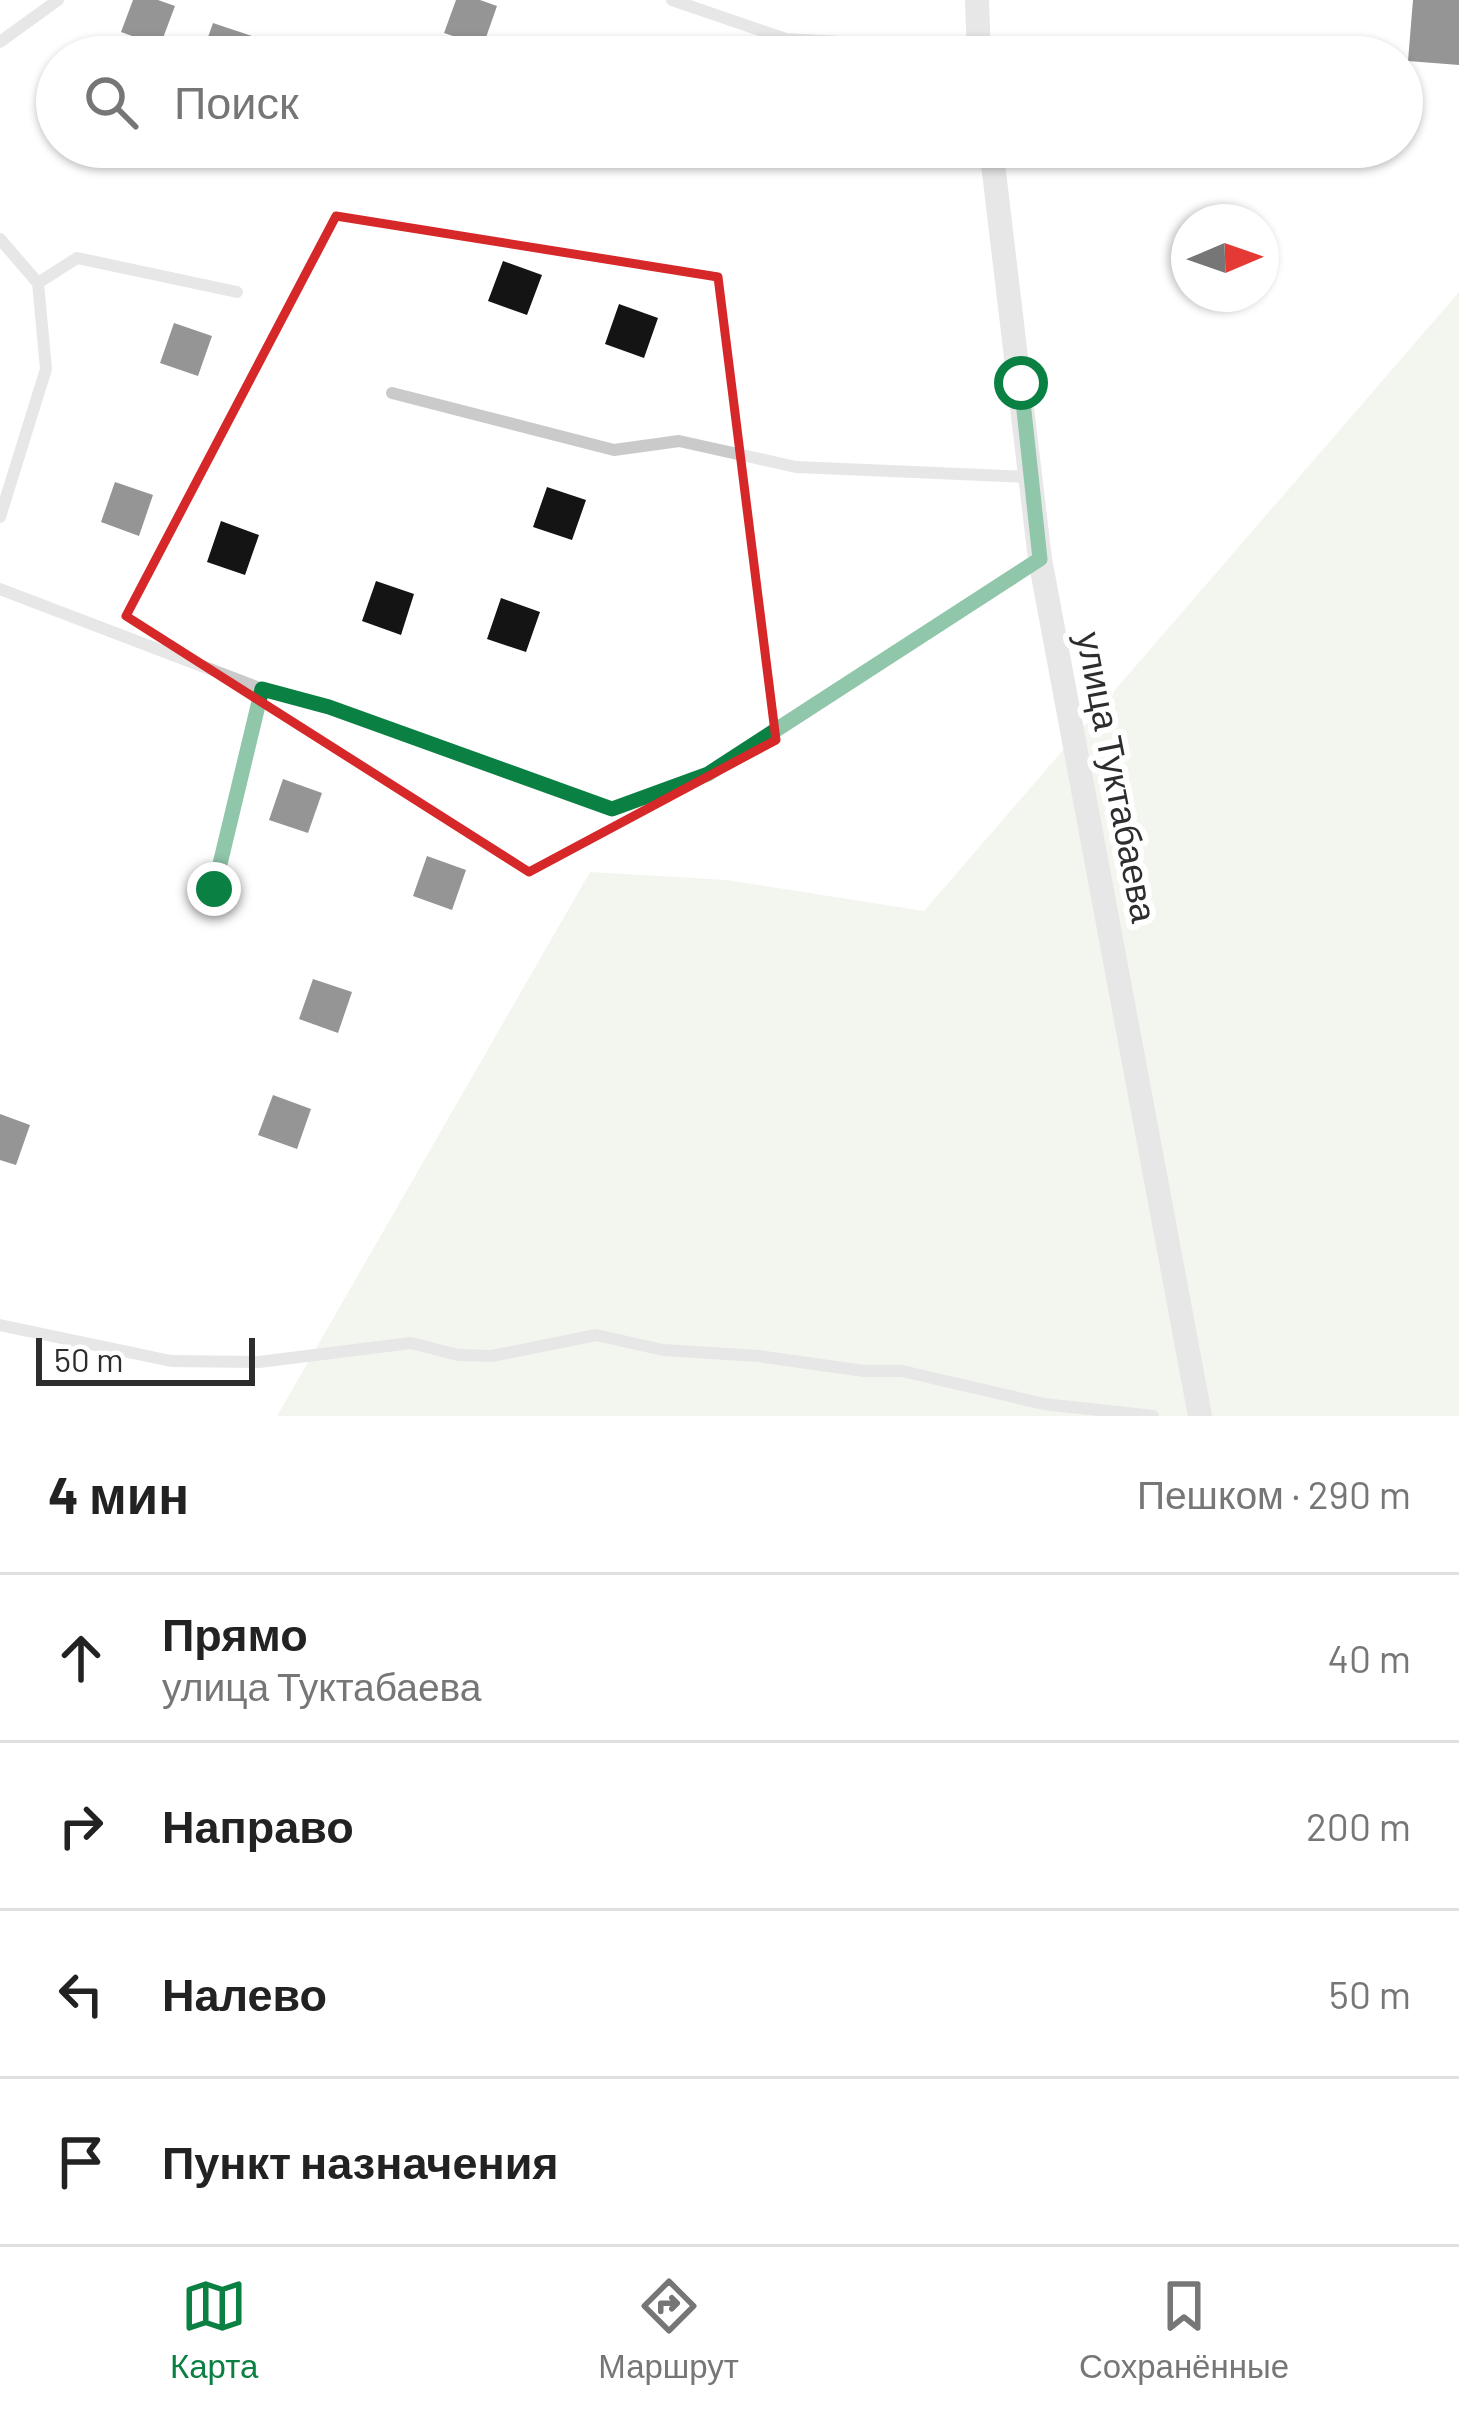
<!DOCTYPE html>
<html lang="ru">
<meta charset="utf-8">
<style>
:root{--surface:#fff;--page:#f2f2f2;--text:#222;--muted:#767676;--line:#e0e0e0;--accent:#0b8043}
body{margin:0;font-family:Barlow,sans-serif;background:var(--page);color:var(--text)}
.compass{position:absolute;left:1171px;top:204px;width:108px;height:108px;border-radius:50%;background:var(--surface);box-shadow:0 3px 9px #0004;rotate:88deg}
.scale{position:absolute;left:36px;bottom:30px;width:219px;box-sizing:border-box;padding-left:12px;border:6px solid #2d2d2d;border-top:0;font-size:33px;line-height:42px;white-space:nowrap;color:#2d2d2d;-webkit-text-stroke:9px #fff;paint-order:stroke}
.stop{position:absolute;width:36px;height:36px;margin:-27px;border:9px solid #0b8043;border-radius:50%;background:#fff}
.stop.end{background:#0b8043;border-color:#fff;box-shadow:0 3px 12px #0008}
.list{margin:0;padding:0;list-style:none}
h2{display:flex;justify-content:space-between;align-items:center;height:156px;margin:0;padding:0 48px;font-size:51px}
h2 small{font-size:39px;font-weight:400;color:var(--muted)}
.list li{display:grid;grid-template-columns:78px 1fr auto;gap:36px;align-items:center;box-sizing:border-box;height:168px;padding:0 48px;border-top:3px solid var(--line)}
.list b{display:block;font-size:45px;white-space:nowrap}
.list p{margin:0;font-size:39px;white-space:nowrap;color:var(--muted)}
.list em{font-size:39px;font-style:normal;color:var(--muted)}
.icon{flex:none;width:66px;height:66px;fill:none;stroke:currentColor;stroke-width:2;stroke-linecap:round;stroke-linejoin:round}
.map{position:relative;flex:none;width:1459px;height:1416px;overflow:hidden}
.search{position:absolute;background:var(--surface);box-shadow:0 3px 9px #0004;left:36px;right:36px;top:36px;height:132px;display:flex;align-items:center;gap:30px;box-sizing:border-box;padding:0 42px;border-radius:66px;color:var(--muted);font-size:45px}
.sheet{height:828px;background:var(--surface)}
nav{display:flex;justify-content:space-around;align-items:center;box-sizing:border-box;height:168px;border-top:3px solid var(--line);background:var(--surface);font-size:33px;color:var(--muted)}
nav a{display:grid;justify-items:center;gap:6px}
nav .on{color:var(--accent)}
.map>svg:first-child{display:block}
</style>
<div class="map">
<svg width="1459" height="1416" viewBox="0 0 1459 1416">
<rect width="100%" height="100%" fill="#fff"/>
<!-- green -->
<path fill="#e3ebd9" d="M1459 292V1416H277L590 872 727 880 924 911Z"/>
<!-- building -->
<path fill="#141414" d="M133 0H158L175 6 160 46 121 32Z
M456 0H480L497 6 483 46 444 33Z
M1413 0H1459V65L1408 61Z
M213 23 252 36 245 57H201Z
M578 42 621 56 620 57H573Z
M503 261 542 275 527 315 488 301Z
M619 304 658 318 644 358 605 344Z
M174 323 212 336 198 376 160 363Z
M115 482 153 495 139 536 101 522Z
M547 487 586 500 572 540 533 527Z
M221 521 259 535 245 575 207 562Z
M376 581 414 594 401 635 362 621Z
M501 598 540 612 526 652 487 639Z
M283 779 322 793 308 833 269 820Z
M427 856 466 870 452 910 413 896Z
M313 979 352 992 338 1033 299 1019Z
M273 1095 311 1109 297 1149 258 1135Z
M0 1114 30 1125 16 1165 0 1160Z"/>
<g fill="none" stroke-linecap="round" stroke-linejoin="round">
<!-- service -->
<path stroke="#cacaca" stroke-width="12" d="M672 0 786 39 978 50
M0 42 58 0
M0 239 38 283 46 369 0 517
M38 283 77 258 237 292
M392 393 614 450 679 441 796 467 1030 477
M0 589 262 689 329 707 612 809 708 774 1039 560
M214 889 262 689
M0 1325 171 1361 259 1362 411 1343 458 1355 492 1356 596 1335 663 1350 758 1356 864 1371H902L1044 1404 1153 1416"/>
<!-- minor -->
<path stroke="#cacaca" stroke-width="24" d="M977 0 979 57
M991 147 1040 559 1200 1416"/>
</g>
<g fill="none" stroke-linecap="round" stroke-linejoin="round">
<!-- route -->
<path stroke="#0b8043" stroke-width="15" d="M214 889 262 689 329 707 612 809 708 774 1040 559 1021 383"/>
</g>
<!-- marked area -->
<path d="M0 0H1459V1416H0ZM336 216 718 277 776 740 529 872 126 616Z" fill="#fff" fill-opacity=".55" fill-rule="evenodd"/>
<path fill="none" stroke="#d62828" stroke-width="9" stroke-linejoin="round" d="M336 216 718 277 776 740 529 872 126 616Z"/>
<g text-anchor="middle" stroke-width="12" stroke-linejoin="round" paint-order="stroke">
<!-- street labels -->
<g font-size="36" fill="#2d2d2d" stroke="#fff">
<text transform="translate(1117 777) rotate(79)" y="13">улица Туктабаева</text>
</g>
</g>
</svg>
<svg class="compass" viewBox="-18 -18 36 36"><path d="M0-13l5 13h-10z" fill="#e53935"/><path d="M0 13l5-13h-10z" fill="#767676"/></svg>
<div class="scale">50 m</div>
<div class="stop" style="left:1021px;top:383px"></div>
<div class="stop end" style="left:214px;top:889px"></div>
<div class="search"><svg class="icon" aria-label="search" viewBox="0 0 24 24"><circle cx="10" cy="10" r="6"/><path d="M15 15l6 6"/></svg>Поиск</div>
</div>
<section class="sheet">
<h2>4 мин<small>Пешком · 290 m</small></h2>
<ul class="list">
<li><svg class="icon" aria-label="ahead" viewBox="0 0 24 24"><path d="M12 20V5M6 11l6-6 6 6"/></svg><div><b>Прямо</b><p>улица Туктабаева</p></div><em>40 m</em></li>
<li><svg class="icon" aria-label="right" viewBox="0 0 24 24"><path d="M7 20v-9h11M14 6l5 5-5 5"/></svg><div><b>Направо</b></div><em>200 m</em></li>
<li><svg class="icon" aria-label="left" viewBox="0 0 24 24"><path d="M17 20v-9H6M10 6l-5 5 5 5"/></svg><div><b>Налево</b></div><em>50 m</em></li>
<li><svg class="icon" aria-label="arrive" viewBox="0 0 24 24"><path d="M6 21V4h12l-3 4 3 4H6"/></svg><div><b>Пункт назначения</b></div></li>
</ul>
</section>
<nav>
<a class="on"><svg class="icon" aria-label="map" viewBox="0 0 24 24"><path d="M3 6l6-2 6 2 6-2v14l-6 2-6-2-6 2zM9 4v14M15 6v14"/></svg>Карта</a>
<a><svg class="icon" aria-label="directions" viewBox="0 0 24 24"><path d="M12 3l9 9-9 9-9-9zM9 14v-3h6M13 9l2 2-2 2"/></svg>Маршрут</a>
<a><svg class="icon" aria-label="saved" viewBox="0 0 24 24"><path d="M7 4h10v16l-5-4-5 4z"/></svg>Сохранённые</a>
</nav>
